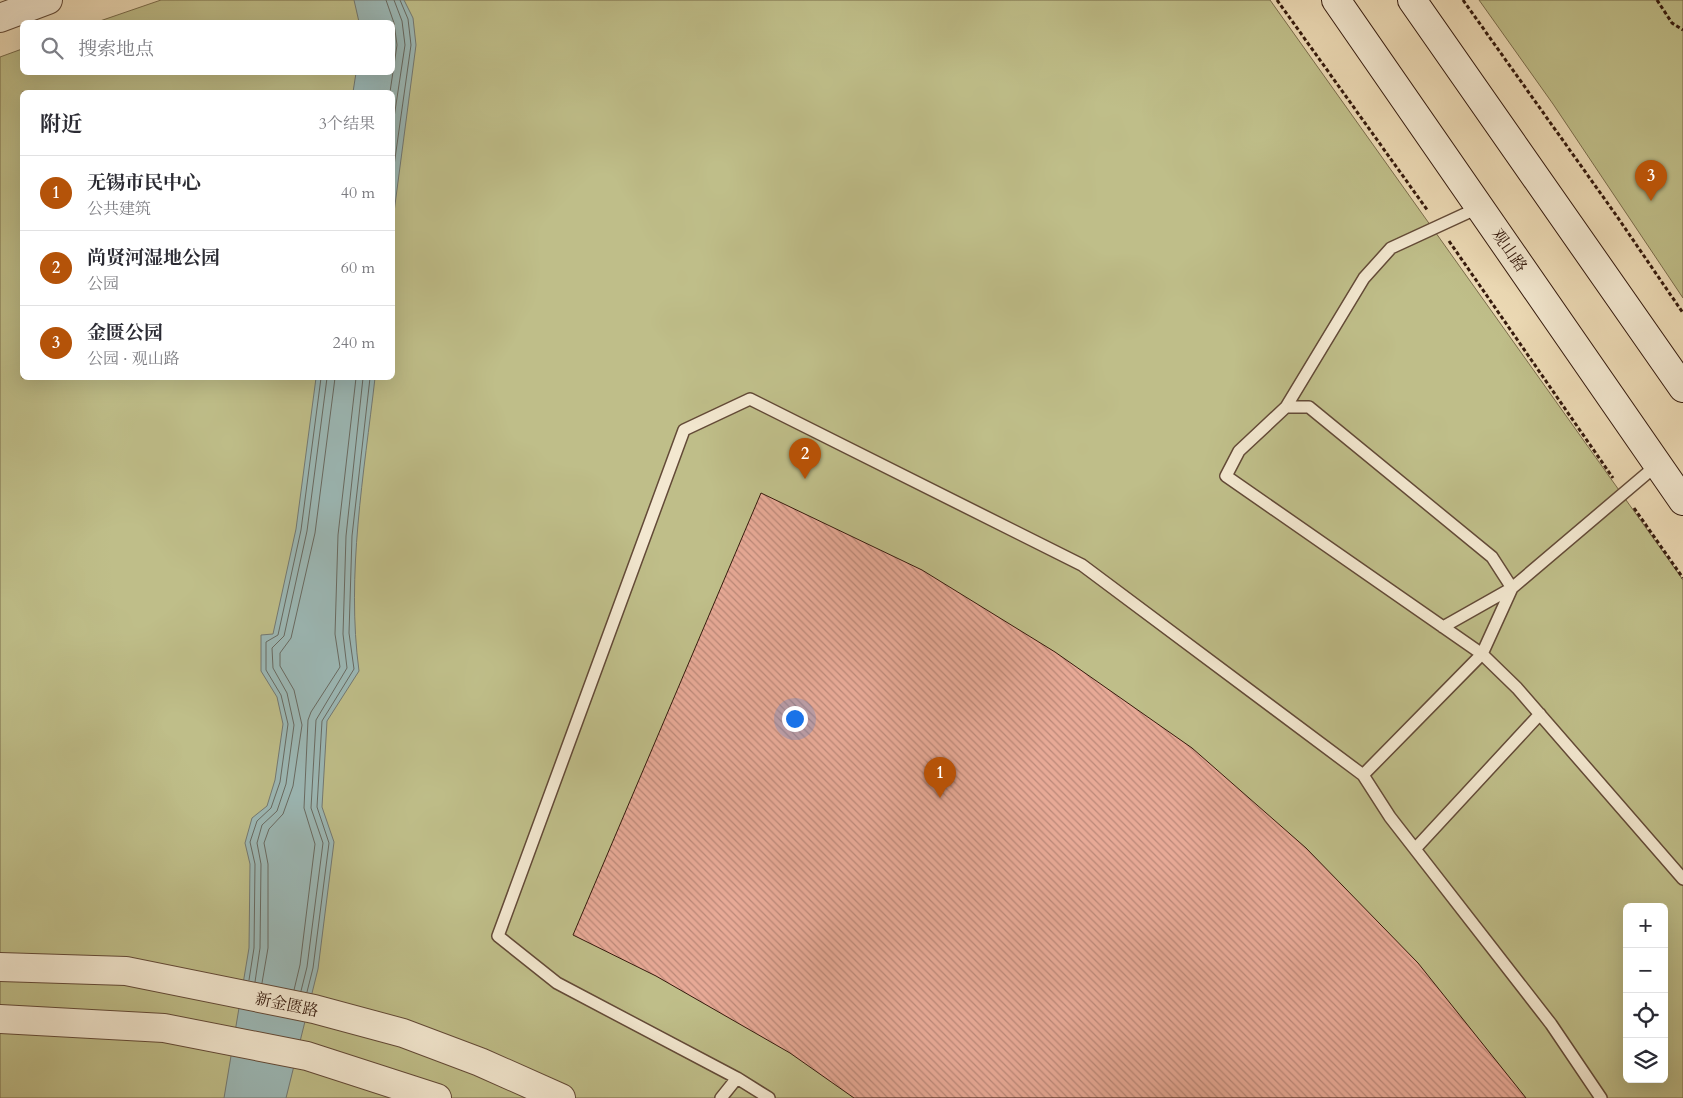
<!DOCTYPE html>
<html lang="zh">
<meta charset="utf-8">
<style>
:root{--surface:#fff;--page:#f7f7f7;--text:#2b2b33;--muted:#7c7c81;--line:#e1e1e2;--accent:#b45309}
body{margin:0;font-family:Cardo,"Noto Serif SC",serif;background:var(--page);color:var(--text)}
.controls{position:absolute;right:15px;bottom:15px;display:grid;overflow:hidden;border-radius:8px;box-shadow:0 5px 20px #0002}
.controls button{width:45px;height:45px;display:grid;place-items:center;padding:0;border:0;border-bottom:1px solid var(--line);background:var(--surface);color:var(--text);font:25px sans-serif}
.you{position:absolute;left:794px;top:718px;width:18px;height:18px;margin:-12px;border:4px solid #fff;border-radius:50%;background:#1a73e8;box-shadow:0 0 0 8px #1a73e833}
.badge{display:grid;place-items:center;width:32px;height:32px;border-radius:50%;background:var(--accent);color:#fff;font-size:16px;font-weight:700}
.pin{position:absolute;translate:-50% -41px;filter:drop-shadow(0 1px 2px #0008)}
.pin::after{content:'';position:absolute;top:26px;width:18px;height:15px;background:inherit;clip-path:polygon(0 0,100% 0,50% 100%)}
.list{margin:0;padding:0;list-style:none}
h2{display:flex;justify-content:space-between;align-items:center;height:65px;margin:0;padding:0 20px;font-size:21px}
h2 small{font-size:16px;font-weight:400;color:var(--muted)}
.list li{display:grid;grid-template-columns:32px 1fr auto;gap:15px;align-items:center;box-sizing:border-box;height:75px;padding:0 20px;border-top:1px solid var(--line)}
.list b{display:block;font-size:19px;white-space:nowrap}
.list p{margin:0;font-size:16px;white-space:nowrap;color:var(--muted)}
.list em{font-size:16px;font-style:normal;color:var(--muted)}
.icon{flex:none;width:28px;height:28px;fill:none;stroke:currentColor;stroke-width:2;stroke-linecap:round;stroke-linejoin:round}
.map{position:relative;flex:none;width:1683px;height:1098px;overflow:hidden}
.search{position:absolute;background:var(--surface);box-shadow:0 5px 20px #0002;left:20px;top:20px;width:375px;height:55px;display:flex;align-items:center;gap:12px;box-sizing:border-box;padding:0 18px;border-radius:8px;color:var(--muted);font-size:19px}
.panel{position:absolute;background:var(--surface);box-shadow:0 5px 20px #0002;left:20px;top:90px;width:375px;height:290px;border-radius:8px}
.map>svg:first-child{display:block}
</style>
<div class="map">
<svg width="1683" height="1098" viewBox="0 0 1683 1098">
<defs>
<pattern id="building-back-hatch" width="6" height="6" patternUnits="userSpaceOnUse" patternTransform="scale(1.25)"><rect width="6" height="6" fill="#e7a996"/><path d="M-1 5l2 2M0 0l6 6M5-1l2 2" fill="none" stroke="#bc8979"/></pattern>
</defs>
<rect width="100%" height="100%" fill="#eddbb6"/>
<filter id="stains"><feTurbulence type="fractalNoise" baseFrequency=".004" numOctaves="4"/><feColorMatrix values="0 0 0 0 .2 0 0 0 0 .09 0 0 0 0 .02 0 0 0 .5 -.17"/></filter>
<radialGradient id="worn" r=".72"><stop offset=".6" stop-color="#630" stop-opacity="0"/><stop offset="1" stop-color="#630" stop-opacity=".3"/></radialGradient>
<!-- park -->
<path fill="#bfbe89" stroke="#7a6c4b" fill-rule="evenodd" d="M161 0H1270L1683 580V1098H0V57L22 49V72H392V22H97ZM22 92H392V378H22ZM1627 907H1664V1079H1627Z
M1479 0H1683V298L1553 104Z"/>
<!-- water -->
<path fill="#9cb9b7" stroke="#737973" d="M354 0H404L413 18 416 45 393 220 392 92H353L356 73 392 72V22H359Z
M316 378H375C364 474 346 574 359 671L327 721 322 807 334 842 318 969 286 1098H224L249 948 250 864 245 843 252 818 267 806 275 780 283 724 277 697 261 671V635L273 634 296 529Z"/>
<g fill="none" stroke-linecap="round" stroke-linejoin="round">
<!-- shore -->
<path stroke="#686a62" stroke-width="1" d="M386 0 394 23 397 45 390 92
M392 131 405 45 402 21 394 0
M392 180 411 45 408 19 400 0
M249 980 254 948 255 864 250 842 257 821 271 808 280 782 288 724 281 695 266 670V642L278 635 301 530 321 378
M255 982 260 948 261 864 257 843 262 825 277 811 286 784 294 725 287 693 273 668 272 648 284 636 307 531 327 378
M262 983 268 948V864L264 843 269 829 283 814 293 786 302 725 294 690 280 666V653L291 638 315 533 335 378
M294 990 300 965 315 844 304 808 308 720 311 712 340 667 335 634 338 535 356 378
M301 991 307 967 323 843 311 808 316 720 347 668 343 634 346 536 363 378
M307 992 313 968 329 843 317 807 322 721 354 669 349 633 352 536 370 378"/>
</g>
<!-- building -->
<path fill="url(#building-back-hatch)" stroke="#351a0d" d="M761 493 922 570 1055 652 1192 748 1306 848 1418 963 1526 1098H854L790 1053 656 976 573 935Z"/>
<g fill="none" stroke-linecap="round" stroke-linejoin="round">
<defs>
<path id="service" d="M1286 407H1309L1492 557 1512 588 1482 654 1226 476 1239 451 1286 407 1364 278 1391 248 1480 207
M1443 627 1512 588 1658 464
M1363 775 1482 654 1517 688 1683 879
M1415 849 1540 714
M721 1098 737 1078
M769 1098 737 1078 557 983 498 936 684 430 750 399 1082 565 1363 775 1390 817 1551 1024 1601 1098"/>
<path id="tertiary" d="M0 18 48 0
M0 967 126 971 314 1009 403 1033 480 1062 561 1098
M0 1019 164 1028 307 1056 437 1098"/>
<path id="secondary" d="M1336 0 1683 501
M1412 0 1683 388"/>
</defs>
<!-- service casing -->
<use href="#service" stroke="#634a37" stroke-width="14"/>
<!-- tertiary casing -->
<use href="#tertiary" stroke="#634a37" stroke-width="30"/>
<!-- secondary casing -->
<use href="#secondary" stroke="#351a0d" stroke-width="30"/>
<!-- path -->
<path stroke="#351a0d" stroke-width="3" stroke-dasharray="4 2.5" stroke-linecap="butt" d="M1277 0 1428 211
M1463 0 1616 215 1683 313
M1657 0 1672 23 1683 30
M1449 241 1613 478
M1634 508 1683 578"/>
<!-- service -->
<use href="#service" stroke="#f3e8d0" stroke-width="11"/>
<!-- tertiary -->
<use href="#tertiary" stroke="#f3e8d0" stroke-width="28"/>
<!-- secondary -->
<use href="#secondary" stroke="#f3e8d0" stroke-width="28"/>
</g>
<g text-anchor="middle" stroke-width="4.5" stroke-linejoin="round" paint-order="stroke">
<!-- street labels -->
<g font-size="16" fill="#351a0d" stroke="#f3e8d0">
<text transform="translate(1510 250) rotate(55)" y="6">观山路</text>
<text transform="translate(287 1004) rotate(12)" y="6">新金匮路</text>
</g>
</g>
<rect width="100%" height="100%" filter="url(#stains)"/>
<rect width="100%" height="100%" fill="url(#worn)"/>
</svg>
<div class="controls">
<button>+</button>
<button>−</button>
<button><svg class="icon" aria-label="locate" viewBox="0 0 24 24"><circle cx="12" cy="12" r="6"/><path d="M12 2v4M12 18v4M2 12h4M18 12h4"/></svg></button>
<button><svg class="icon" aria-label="layers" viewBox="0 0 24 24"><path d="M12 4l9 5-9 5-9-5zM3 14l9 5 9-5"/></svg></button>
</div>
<div class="you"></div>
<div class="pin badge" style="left:940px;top:798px">1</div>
<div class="pin badge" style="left:805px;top:479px">2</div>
<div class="pin badge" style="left:1651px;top:201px">3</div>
<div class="search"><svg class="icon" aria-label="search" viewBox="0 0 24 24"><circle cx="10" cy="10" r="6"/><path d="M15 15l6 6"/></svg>搜索地点</div>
<section class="panel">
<h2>附近<small>3个结果</small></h2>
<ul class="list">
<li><span class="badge">1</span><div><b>无锡市民中心</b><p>公共建筑</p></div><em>40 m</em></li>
<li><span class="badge">2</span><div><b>尚贤河湿地公园</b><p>公园</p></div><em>60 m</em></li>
<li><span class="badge">3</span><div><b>金匮公园</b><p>公园 · 观山路</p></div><em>240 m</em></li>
</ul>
</section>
</div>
